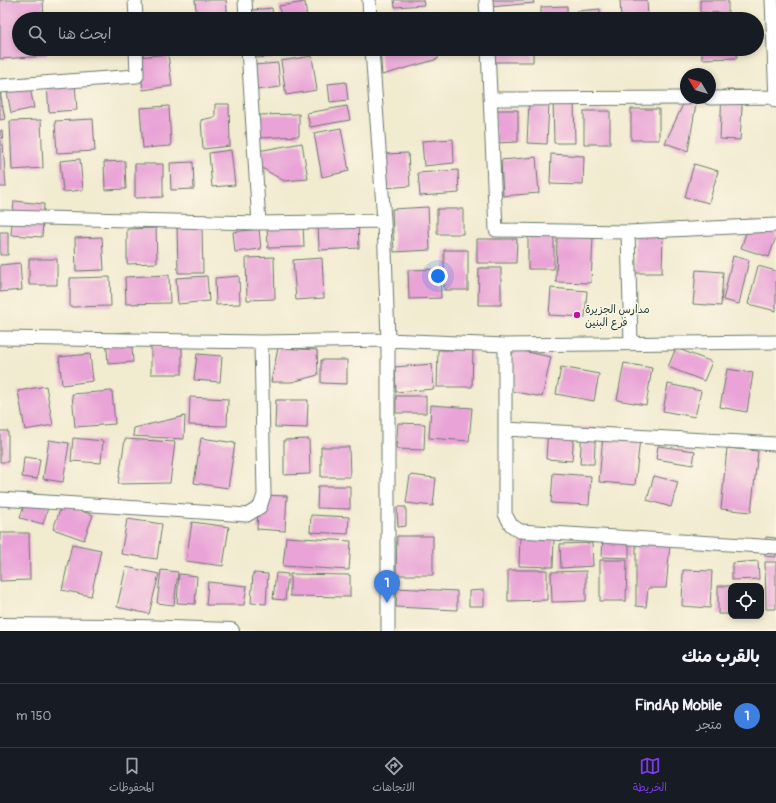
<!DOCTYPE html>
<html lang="ar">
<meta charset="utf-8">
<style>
:root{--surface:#171b24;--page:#20242c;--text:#f1f3f6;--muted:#9ea1a6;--line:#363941;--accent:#7c3aed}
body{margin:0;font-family:Pangolin,"Playpen Sans Arabic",sans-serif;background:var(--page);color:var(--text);direction:rtl}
.controls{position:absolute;right:12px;bottom:12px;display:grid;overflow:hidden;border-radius:8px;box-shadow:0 2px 6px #0003}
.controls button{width:36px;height:36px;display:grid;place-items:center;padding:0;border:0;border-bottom:1px solid var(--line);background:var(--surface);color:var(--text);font:20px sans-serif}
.compass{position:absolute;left:680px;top:68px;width:36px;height:36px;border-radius:50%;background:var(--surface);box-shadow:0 2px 6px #0003;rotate:308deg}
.you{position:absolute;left:438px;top:276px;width:14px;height:14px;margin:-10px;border:3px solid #fff;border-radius:50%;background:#1a73e8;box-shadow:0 0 0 6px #1a73e833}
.badge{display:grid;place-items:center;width:26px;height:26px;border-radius:50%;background:var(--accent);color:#fff;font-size:13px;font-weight:700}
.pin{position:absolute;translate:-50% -33px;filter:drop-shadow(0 1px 2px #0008)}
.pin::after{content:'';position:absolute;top:21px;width:14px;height:12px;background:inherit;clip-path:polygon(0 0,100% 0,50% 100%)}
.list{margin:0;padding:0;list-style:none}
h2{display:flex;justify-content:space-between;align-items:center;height:52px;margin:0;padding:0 16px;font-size:17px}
h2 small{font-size:13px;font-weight:400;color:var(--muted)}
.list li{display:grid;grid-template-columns:26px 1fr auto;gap:12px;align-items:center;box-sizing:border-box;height:64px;padding:0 16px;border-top:1px solid var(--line)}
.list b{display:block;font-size:15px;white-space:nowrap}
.list p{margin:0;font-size:13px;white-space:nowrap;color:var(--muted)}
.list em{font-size:13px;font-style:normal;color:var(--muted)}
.icon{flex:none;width:22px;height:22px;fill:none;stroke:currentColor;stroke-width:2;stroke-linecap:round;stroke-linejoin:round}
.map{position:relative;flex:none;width:776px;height:631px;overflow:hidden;direction:ltr}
.search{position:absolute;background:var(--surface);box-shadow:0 2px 6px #0003;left:12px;right:12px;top:12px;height:44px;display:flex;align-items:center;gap:10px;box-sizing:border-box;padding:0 14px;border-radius:22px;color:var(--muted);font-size:15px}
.sheet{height:116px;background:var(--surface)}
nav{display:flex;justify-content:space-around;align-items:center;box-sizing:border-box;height:56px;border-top:1px solid var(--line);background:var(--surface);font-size:11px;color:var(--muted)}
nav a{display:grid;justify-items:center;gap:2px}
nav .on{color:var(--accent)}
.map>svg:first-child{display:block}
</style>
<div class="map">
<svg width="776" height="631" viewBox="0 0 776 631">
<rect width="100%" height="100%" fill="#fcf5e5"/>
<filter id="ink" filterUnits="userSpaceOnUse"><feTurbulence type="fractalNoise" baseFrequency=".025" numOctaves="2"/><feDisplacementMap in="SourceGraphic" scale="8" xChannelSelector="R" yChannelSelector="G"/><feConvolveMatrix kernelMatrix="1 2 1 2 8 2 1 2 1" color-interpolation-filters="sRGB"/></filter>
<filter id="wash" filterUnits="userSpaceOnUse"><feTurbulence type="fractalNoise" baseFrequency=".012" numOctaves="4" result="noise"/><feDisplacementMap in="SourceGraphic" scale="16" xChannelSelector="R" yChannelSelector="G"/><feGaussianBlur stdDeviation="0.9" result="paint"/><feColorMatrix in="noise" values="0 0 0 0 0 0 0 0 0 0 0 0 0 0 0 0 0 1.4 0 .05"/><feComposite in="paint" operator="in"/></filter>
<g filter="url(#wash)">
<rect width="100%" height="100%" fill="#f1ebd0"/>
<g id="blocks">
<!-- building -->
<path fill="#e9a3d7" d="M0 0H43L44 19H19V49H46L47 56 0 59Z
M195 0H226L228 19H197Z
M394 0H423L424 5 395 7Z
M490 0H533L534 3 490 7Z
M620 0H647L648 19H621Z
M700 0H728V13L700 12Z
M305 2 307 19H281L279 6Z
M567 6V19H541V7Z
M272 8 273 19H244L243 11Z
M600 9V19H577V11Z
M254 49H271L272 57 254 58Z
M380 49H438V59L382 75Z
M492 49H533V62H492Z
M543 49H560V50L543 51Z
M702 49H737V58L702 59Z
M168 54 172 86 143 90 139 57Z
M312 56 317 90 286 95 281 61Z
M278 63 280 87 256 90 254 65Z
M28 77 34 108 11 113 5 81Z
M346 82 348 100 330 102 328 84Z
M75 84 77 110 49 112 47 86Z
M722 90H743L740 140 720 139Z
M0 92 5 119 0 120Z
M686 98H697L688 151 665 143Z
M553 101H574L575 143H554Z
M529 102 549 103 547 144 527 143Z
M215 104H229L230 146 203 149 201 120 215 117Z
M169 106 171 146 143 148 140 108Z
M347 106 350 120 310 127 307 113Z
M631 109H659V140H631Z
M495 110H518V142L495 143Z
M584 111H610V144H584Z
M299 114V136L260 138 252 141 245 133 259 115Z
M93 119 95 151 57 153 55 121Z
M41 120 43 168 12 170 10 121Z
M341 128 349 171 322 177 314 133Z
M2 130 6 187H0V131Z
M453 139 454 163 424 166 422 141Z
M302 143 308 179 284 181 262 168 258 151Z
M231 150 235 185 212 187 209 153Z
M408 153 410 186 385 188 384 154Z
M551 154 584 156 583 185 550 184Z
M536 157 539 193 503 196 501 160Z
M80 159 83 190 63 192 60 161Z
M125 161 126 189 105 190 104 162Z
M193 162 194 189 171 190 170 163Z
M135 164H163V197L135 198Z
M694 164 718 171 709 203 685 197Z
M458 170 459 193 420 196 418 173Z
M14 201 44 204 42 237 11 235Z
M428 207 430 250 394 252 392 209Z
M437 209H463V234H437Z
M358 219 359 248 319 250 318 221Z
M751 219 776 227V237L769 257 741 248Z
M303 224 304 247 268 248 267 226Z
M202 226 203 273H178L177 227Z
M156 228 157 263 127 264V229Z
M259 229 261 249 235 252 233 232Z
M0 232H8V255H0Z
M634 234H663L662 273H634Z
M528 235H554V269H528Z
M557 236 593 237 591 283 556 282Z
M102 237 104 270 76 271 75 238Z
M477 239H517L516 263H477Z
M444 250H468V290H444Z
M733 256 749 260 739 304 723 300Z
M274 257 275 299 247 300 246 258Z
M322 258 324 298 296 300 293 260Z
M29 259H57V285H29Z
M20 263 22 290 0 292V265Z
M758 266 776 271V311L748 304Z
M479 268H501V305H478Z
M440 269 441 298 409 299 408 270Z
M696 270 723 272 721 306 693 304Z
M169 275 170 303 126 304 125 277Z
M207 276 209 301 178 304 176 278Z
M239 276 240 304 216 305 215 278Z
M110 277 111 306 70 307V278Z
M551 288 587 291 585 317 549 315Z
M131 332 133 362 108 364 106 334Z
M151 346H182V374H151Z
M278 348 317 350 318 375 292 382H271Z
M676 348 712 362 704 381 668 367Z
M513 349 551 357 542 397 505 390Z
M438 350H473L472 387H437Z
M90 354 93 381 62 385 59 357Z
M197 354 222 356 220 382 194 380Z
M321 360H347V384L321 383Z
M624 363 652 368 646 405 617 400Z
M432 364 434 389 396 392 395 367Z
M561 367 599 374 594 401 556 394Z
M727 369 753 373 747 412 720 407Z
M668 384 701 391 695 417 663 411Z
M46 386 53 425 25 430 18 391Z
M112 391 115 424 75 427 72 394Z
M396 396H426V413H396Z
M190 397 228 399 227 426 189 425Z
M276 400H308L307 428 275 427Z
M431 405 472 408 469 441 429 438Z
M185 416 184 439 133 436 134 428Z
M398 423 425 424 424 450 396 449Z
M582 427H596L594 464H580Z
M548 429 574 430 572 461 546 459Z
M0 431H8V462H0Z
M603 435 640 438 635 485 599 482Z
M73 438 103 441 101 463 71 461Z
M201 438 235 443 228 488 194 483Z
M125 439 175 442 170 483 118 484Z
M309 439 310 474 284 475V440Z
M49 440 69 443 63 482 43 479Z
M658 446 695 451 693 465 656 459Z
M321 447H349L350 477H321Z
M727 448 758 451 751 512 721 509Z
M24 457 40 459 37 479 22 477Z
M553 473 591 476 589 505 551 503Z
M410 475 436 478 433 506 406 503Z
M654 476 678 482 671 507 647 500Z
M318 486H350V509L317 508Z
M28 492 51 498 43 524 20 518Z
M259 495 287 496 285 531 257 529Z
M62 504 93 515 84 540 53 529Z
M397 507H406V526L398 527Z
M311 515 349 517 348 534 310 532Z
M127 519 162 524 157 559 121 554Z
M192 522 229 527 223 566 186 561Z
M0 533H29L30 580 0 581Z
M397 536H433V575H396Z
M286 537 351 541 349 570 283 566Z
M520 537 554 538 553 567 519 566Z
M766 537 776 538V557L765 556Z
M603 539 629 540V558L602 557Z
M592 543 593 566 561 568 560 544Z
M72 544 101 550 91 596 62 590Z
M636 544H670L666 588H648L646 607 636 606Z
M600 560H627L626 601H600Z
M758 561 759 579 732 580V563Z
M765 562H776V609H766Z
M126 567 159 574 149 614 117 607Z
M161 570 178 572 174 605 157 603Z
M508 570H547V600L508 601Z
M683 570 712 571 710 608 682 606Z
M586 571V601L552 602 551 572Z
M253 573 268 574 266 604 251 603Z
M276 573 288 574 285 600 273 599Z
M179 574 197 576 195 604 177 603Z
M290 574 350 575V597L290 596Z
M208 582 247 586 244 605H206Z
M718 586H731V614H718Z
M397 588 457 591V610L396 607Z
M484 590V606H469V591Z"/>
</g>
</g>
<g filter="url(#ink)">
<use href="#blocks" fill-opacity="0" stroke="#687a6b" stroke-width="1"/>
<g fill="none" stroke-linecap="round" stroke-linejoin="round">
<defs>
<path id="minor" d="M135 0 136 19
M245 0 246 19
M369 0 370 19
M486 0 487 19
M772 0 776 101
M248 49 259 223
M372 49 384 221 388 340V631
M488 49 496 230 628 232 776 225
M0 86 137 76 136 49
M710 98 776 97
M491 99 686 98
M0 217 259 223 384 221
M628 232 631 343
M0 338 261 342 388 340 505 345 776 342
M505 345V514L511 525 520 531 776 547
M505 429 776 444
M0 499 247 515 260 507 264 495 261 342"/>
<path id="tertiary" d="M0 626 109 627 231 631"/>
</defs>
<!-- minor casing -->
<use href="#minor" stroke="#687a6b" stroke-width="15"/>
<!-- tertiary casing -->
<use href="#tertiary" stroke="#687a6b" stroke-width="18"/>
<!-- minor -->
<use href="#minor" stroke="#fff" stroke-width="13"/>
<!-- tertiary -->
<use href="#tertiary" stroke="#fff" stroke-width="16"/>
</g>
</g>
<!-- markers -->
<circle fill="#b5179e" stroke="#fcf5e5" stroke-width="1.5" cx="577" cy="315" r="4"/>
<g text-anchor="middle" stroke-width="3" stroke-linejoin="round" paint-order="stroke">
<!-- poi labels -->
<g font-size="11" fill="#1f3d34" stroke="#fcf5e5" text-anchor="start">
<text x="585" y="313">مدارس الجزيرة<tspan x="585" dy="13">فرع البنين</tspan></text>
</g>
</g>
</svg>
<div class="controls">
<button><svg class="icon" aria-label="locate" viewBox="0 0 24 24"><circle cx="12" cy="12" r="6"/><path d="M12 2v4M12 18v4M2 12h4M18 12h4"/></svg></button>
</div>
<svg class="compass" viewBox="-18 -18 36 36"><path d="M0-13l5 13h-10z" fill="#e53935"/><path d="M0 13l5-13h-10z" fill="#9ea1a6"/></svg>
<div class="you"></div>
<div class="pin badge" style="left:387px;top:603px;background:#3f7fe0">1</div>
<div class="search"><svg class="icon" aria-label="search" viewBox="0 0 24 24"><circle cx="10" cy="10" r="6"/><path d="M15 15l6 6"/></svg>ابحث هنا</div>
</div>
<section class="sheet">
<h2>بالقرب منك<small></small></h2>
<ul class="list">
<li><span class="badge" style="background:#3f7fe0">1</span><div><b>FindAp Mobile</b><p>متجر</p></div><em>150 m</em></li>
</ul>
</section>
<nav>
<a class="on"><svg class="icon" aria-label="map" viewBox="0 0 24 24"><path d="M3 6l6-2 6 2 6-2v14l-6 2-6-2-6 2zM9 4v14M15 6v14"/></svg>الخريطة</a>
<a><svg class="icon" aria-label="directions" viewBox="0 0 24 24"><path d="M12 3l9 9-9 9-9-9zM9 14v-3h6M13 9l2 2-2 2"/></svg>الاتجاهات</a>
<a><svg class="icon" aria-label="saved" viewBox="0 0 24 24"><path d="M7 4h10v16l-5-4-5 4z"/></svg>المحفوظات</a>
</nav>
